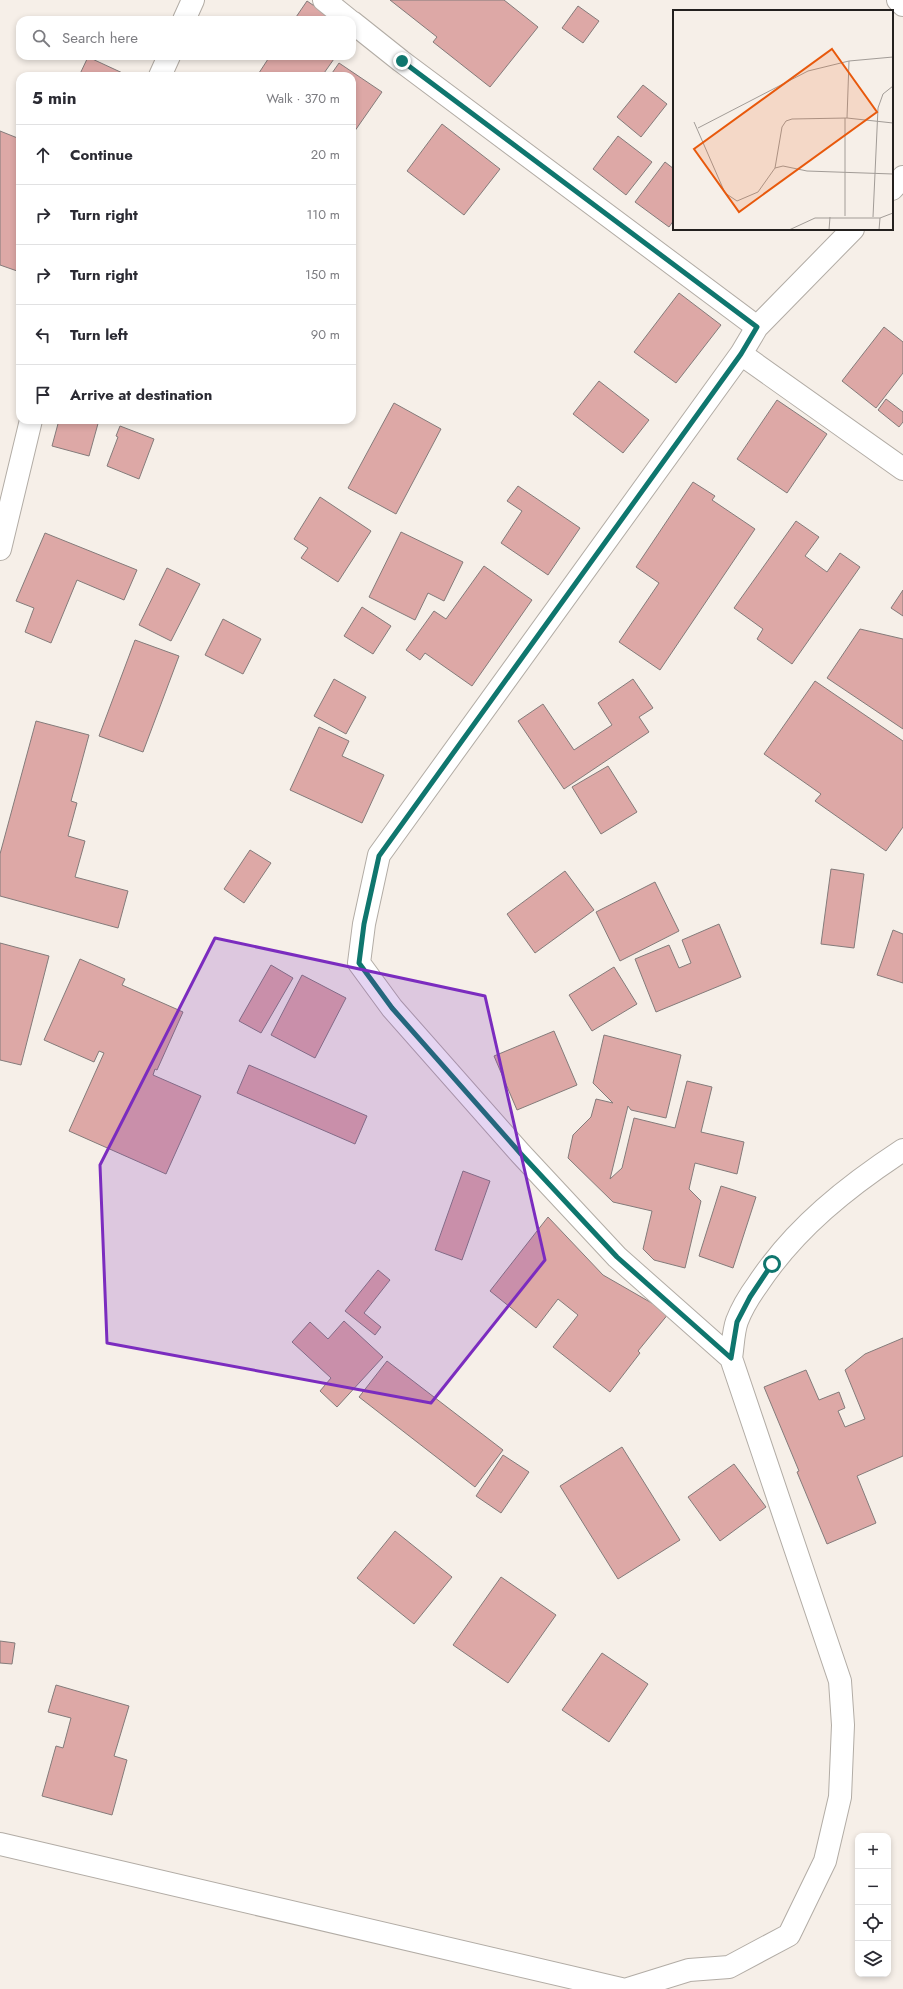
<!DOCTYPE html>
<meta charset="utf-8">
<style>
:root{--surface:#fff;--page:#f2f2f3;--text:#2b2b33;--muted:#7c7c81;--line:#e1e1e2}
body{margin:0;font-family:Jost,sans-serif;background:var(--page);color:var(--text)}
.controls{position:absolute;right:12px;bottom:12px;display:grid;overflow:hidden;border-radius:8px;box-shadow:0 2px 6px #0003}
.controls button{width:36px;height:36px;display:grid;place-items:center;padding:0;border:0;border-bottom:1px solid var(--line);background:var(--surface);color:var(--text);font:20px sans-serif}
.stop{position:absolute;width:12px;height:12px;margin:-9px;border:3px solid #0f766e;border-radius:50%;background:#fff}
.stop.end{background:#0f766e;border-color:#fff;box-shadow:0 1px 4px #0008}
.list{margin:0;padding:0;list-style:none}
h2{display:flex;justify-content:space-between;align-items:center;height:52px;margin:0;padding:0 16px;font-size:17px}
h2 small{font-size:13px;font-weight:400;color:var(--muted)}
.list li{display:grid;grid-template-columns:26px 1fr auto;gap:12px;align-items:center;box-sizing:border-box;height:60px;padding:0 16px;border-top:1px solid var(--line)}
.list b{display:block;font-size:15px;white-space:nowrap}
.list em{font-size:13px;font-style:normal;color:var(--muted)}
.icon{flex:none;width:22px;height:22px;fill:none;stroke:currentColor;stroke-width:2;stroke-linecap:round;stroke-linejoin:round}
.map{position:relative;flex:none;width:903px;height:1989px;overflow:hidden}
.search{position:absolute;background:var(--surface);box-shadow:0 2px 6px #0003;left:16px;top:16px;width:340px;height:44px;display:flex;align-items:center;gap:10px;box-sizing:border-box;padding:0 14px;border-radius:12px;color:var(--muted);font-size:15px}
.panel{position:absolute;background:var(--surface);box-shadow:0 2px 6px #0003;left:16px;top:72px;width:340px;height:352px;border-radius:12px}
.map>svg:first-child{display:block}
</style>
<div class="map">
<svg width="903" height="1989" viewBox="0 0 903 1989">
<rect width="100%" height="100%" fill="#f6efe8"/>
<!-- building -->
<path fill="#dda8a6" stroke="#847b7a" d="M390 0H504L538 27 490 87 433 42 437 37Z
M307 1 335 20H294Z
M578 6 599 21 583 43 562 28Z
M270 56H336L322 76H257Z
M88 57 129 76H79Z
M339 63 382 92 352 135V76H330Z
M643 85 667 104 641 137 617 117Z
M442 124 500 169 464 215 407 171Z
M0 131 20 139V272L0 265Z
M618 136 652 162 626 195 593 169Z
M665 162 674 169V220L669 227 635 202Z
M679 293 721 325 676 383 634 352Z
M884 327 903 342V373L876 408 842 381Z
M599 381 649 420 623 453 573 414Z
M886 399 903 412V422L899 427 878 410Z
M777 400 827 434 787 493 737 459Z
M394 403 441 429 396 514 348 488Z
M59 420H99L89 456 52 446Z
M120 426 154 439 139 479 107 466 118 437 116 436Z
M693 482 715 496 712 500 755 529 660 670 619 642 659 583 636 567Z
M518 486 580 528 548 575 501 543 522 511 507 501Z
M320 497 371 531 338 582 301 558 308 548 294 539Z
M796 521 819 537 805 556 827 572 840 553 860 567 792 664 757 639 763 629 734 608Z
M401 532 463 562 444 601 428 593 415 620 369 597Z
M45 533 137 570 124 600 77 580 51 643 25 632 34 608 16 601Z
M484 566 532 600 472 686 425 653 420 660 406 650 434 611 446 619Z
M167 568 200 584 171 641 139 625Z
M903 590V616L891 608Z
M362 607 391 626 373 654 344 636Z
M223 619 261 639 243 674 205 655Z
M860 629 903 639V729L827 678Z
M135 640 179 656 143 752 99 736Z
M334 679 366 697 346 734 314 716Z
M633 679 653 708 639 717 649 732 564 789 518 721 543 704 574 750 612 725 598 703Z
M815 681 903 741V827L886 851 815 801 821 794 764 754Z
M36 721 89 735 71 801 77 803 68 836 85 841 75 877 128 891 118 928 0 896V854Z
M319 727 349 741 342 756 384 775 362 823 290 790Z
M608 766 637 812 601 834 572 787Z
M250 850 271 863 244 903 224 889Z
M831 869 864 874 854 948 821 944Z
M565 871 594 910 535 953 507 914Z
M655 882 679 931 620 961 596 912Z
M719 924 741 977 656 1012 635 959 669 945 679 968 691 963 682 940Z
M893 930 903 934V983L877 975Z
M0 943 49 956 21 1065 0 1060Z
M80 959 125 979 122 985 183 1012 157 1070 155 1069 153 1075 201 1096 166 1174 69 1131 104 1053 99 1051 94 1062 44 1040Z
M271 965 293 978 261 1033 239 1021Z
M614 967 637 1004 592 1031 569 995Z
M302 975 346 998 315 1058 271 1035Z
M554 1031 577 1085 517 1110 494 1056Z
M604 1035 681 1055 666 1118 631 1110 628 1106 610 1179 622 1168 634 1118 675 1128 687 1081 712 1087 701 1132 744 1142 737 1174 695 1163 689 1189 701 1201 685 1268 654 1260 643 1249 652 1211 613 1202 568 1158 573 1135 591 1117 596 1099 613 1103 593 1083Z
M249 1065 367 1116 355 1144 237 1093Z
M463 1171 490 1181 462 1260 435 1250Z
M721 1186 756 1197 733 1268 699 1256Z
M548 1217 603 1275 669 1313 638 1351 640 1353 610 1392 553 1347 578 1315 558 1299 536 1328 490 1291Z
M378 1270 390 1280 364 1313 381 1327 375 1335 345 1311Z
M344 1321 383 1357 337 1407 320 1391 331 1378 292 1342 310 1322 328 1339Z
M903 1338V1456L857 1476 876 1523 827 1544 797 1472 799 1471 764 1387 806 1370 819 1400 839 1392 845 1408 838 1411 845 1427 865 1419 845 1370 865 1354Z
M387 1361 503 1450 475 1487 359 1397Z
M622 1447 680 1540 618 1579 560 1486Z
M503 1455 529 1472 501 1513 476 1496Z
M734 1464 766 1507 720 1541 688 1497Z
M395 1531 452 1577 414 1624 357 1578Z
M501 1577 556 1615 508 1683 453 1645Z
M0 1641 15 1643 12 1664 0 1663Z
M602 1653 648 1684 609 1742 562 1710Z
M56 1685 129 1706 114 1756 127 1760 112 1815 42 1796 56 1746 63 1748 71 1718 48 1712Z"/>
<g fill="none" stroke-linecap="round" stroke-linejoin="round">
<defs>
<path id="minor" d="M324 0 349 20
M898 0 903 5
M184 20 193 0
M352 22 401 61 757 327
M160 76 169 56
M892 189 903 177
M741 354 903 469
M0 549 31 420
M731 1358 617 1257 521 1154 392 1008 359 963 364 924 379 855 741 354 757 327 853 229
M0 1844 621 1989
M628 1989 689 1970 729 1967 789 1935 825 1861 840 1797 843 1725 840 1681 731 1358C733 1346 733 1332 737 1321 742 1308 750 1295 758 1284 795 1228 848 1186 903 1150"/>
</defs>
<!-- minor casing -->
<use href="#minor" stroke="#b2aca5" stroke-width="24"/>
<!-- minor -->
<use href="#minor" stroke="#fff" stroke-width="22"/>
</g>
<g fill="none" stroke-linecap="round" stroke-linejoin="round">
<!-- route -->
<path stroke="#0f766e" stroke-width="5" d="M402 61 757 327 741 354 379 856 364 924 359 963 392 1008 521 1154 617 1257 731 1358 737 1322 750 1297 772 1264"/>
</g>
<!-- marked area -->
<path fill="#7b2cbf" fill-opacity="0.2" stroke="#7b2cbf" stroke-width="3" stroke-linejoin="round" d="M215 938 485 996 545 1260 431 1403 107 1343 100 1165Z"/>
<!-- overview -->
<g transform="translate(673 10)">
<rect width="220" height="220" fill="#f6efe8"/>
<path fill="none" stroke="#a29c97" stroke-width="1" d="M174 108 176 51M21 112 52 183 64 191 85 182 102 158 109 117 113 111 119 109 174 108 220 113M25 118 135 61 176 51 220 47M102 158 110 156 134 161 220 164M172 206V108M200 207 205 98 210 84 220 76M116 220 142 208H207L220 203M156 220 157 207M206 220 207 208"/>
<path fill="#e8590c" fill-opacity="0.15" stroke="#e8590c" stroke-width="2" d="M159 39 204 102 66 202 21 139Z"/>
<rect width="220" height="220" fill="none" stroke="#23201e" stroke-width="2"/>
</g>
</svg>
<div class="controls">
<button>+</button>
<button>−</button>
<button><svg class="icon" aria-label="locate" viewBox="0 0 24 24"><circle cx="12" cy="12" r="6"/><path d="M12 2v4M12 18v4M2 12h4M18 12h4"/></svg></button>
<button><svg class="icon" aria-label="layers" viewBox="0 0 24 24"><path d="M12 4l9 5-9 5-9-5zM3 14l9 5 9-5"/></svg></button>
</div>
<div class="stop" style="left:772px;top:1264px"></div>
<div class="stop end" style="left:402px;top:61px"></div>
<div class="search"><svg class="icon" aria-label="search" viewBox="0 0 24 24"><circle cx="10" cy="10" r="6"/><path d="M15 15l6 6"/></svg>Search here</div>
<section class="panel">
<h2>5 min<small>Walk · 370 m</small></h2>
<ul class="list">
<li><svg class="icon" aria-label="ahead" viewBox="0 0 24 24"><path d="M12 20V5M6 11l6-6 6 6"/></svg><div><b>Continue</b></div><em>20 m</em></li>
<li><svg class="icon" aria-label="right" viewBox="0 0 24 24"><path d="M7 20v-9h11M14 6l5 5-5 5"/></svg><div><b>Turn right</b></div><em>110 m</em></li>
<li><svg class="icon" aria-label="right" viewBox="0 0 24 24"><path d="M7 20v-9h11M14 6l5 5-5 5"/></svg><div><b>Turn right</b></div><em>150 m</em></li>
<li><svg class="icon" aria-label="left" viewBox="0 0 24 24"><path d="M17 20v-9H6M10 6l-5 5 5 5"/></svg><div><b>Turn left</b></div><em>90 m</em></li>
<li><svg class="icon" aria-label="arrive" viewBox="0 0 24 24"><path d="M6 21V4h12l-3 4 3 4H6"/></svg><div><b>Arrive at destination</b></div></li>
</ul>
</section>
</div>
